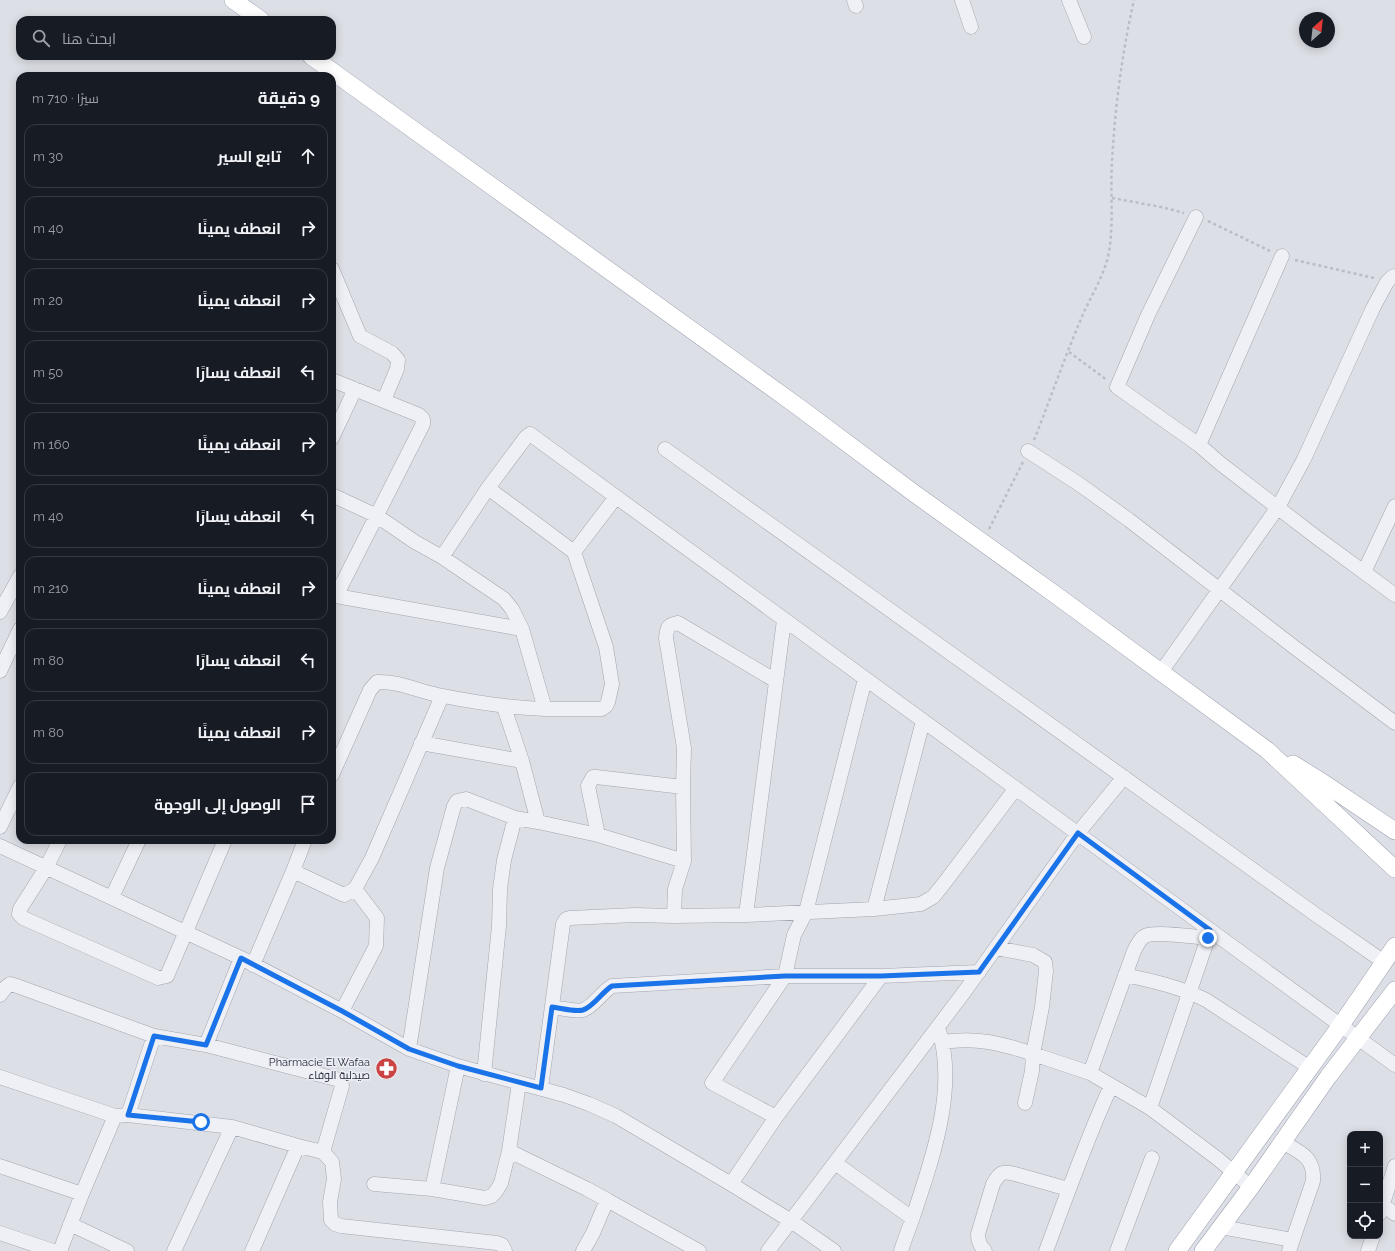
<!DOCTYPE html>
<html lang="ar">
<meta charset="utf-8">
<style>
:root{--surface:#171b24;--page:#20242c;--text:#f1f3f6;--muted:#9ea1a6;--line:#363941}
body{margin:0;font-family:Raleway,Cairo,sans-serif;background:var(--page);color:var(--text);direction:rtl}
.controls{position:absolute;right:12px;bottom:12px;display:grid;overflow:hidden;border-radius:8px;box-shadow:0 2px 10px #0003}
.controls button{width:36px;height:36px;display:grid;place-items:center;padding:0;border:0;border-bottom:1px solid var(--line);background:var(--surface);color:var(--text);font:20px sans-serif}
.compass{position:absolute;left:1299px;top:12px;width:36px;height:36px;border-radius:50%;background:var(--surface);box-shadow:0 2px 10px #0003;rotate:27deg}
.stop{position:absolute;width:12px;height:12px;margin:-9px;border:3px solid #1a73e8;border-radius:50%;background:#fff}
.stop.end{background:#1a73e8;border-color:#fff;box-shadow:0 1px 4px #0008}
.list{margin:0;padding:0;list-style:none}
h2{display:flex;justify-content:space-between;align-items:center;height:52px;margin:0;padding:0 16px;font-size:17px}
h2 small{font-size:13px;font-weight:400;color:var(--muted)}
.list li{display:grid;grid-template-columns:26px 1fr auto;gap:12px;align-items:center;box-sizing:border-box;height:64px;margin:0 8px 8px;padding:0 8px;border:1px solid var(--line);border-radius:12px}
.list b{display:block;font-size:15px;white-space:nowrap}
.list em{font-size:13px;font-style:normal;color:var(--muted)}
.icon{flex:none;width:22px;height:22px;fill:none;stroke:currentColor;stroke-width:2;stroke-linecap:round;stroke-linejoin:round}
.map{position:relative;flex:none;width:1395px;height:1251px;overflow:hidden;direction:ltr}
.search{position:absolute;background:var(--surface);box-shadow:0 2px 10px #0003;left:16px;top:16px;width:320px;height:44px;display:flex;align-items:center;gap:10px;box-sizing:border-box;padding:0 14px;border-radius:12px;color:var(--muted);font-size:15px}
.panel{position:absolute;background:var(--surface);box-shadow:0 2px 10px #0003;left:16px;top:72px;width:320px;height:772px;border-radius:12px;direction:rtl}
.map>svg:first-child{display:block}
</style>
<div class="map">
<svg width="1395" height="1251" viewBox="0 0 1395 1251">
<rect width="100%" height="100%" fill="#dddfe6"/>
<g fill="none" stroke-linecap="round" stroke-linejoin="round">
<defs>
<path id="minor" d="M854 0 856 6
M962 0 971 27
M1069 0 1084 37
M1196 217 1148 315 1117 387 1199 445 1221 464 1316 537 1395 595
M332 269 360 336 392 353 398 360 397 369 384 400
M332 380 419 415 423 419V424L336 596 332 595
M332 438 355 389
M1199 445 1282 256
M665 449 1312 912 1384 962
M1028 451 1079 484 1129 520 1294 647 1395 723
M488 488 574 552 606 647 612 684 608 702 606 706 602 709H545L522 629
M332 495 377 516 415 542 442 557 504 599 512 609 522 629 336 596
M574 552 616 497
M442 557 488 488 526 437 530 434 1395 1065
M1364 572 1395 506
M0 612 20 576
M0 671 20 629
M1161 672 1278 507 1304 459 1373 308 1387 282 1392 277 1395 276
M504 707 522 761 538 822 598 835 684 861
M421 743 522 761
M332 775 370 690 377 682C398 681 418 691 438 695 473 702 508 708 545 709
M0 827 20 786
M598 835 588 786 593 777H596L683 787
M60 840 46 868 20 909 19 914 23 918 158 978 167 976 225 840
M305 840 293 871 344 895 355 889 372 858 442 696
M0 846 241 958 342 1011 409 1049 458 1066 564 1095 589 1104 616 1116 731 1184 791 1221 834 1251
M112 897 139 840
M874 909 923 721
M746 915 784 620
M674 916 675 889 684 861 683 787 684 748 666 638C667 628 667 625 678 623L776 681
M996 948 1033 955 1045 962 1046 971 1042 1007 1033 1054 1090 1073 1150 1108 1218 1159 1251 1187
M253 965 293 871
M1125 975C1153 981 1180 987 1206 1000L1310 1068
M0 995 6 987 10 984 17 986 154 1036 206 1045 336 1079 341 1081 342 1086 323 1152
M552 1007C561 1008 574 1012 583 1010 593 1007 602 992 612 986L785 976H881L979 972
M342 1011 376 946 377 918 355 889
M943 1042C976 1037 1001 1043 1033 1054L1032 1071 1025 1103
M206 1045 241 958
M409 1049 437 868 454 806 457 801 466 799 515 818 538 822
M1090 1073 1134 951C1137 946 1139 939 1145 936 1154 931 1196 937 1208 938
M484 1074 499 926 500 889 504 860 515 818
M0 1077 115 1116 128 1115 232 1127 298 1146 323 1152 332 1162 334 1179 330 1202 331 1220 335 1224 341 1226 497 1243 502 1245 505 1251
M541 1088 563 924 566 919 570 918 635 915 674 916 746 915 874 909 921 904 933 897 942 886 1016 788
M1150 1108 1208 938 1210 930
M128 1115 154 1036
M776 1117 712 1083 785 976 794 935 806 912 865 679
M1282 1142C1300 1152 1315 1157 1313 1181L1289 1251
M509 1151 587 1189 607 1200 593 1233 583 1251
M835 1163 912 1218
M0 1166 82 1194
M374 1184 432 1189 485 1198 492 1196 497 1190 501 1183 509 1151 519 1083
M731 1184 776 1117 881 976
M432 1189 458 1066
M607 1200 699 1251
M1383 1205 1395 1214
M1380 1213 1395 1166
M70 1224 127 1251
M1221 1227 1292 1240
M0 1233 53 1251
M60 1251 82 1194 115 1116
M174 1251 232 1127
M252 1251 298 1146
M768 1251 965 991 1078 833 1124 777
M901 1251C905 1238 910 1226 914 1214 933 1156 958 1087 938 1027
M985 1251C980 1246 978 1241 978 1234L993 1184C1000 1172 1002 1171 1015 1174L1068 1189
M1046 1251C1067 1195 1086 1140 1111 1086
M1117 1251 1152 1158
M1368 1251 1373 1236"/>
<path id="major" d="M233 0 261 20
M311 56 800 408 911 491 1060 598 1267 750 1395 869
M1293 764 1322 782 1395 831
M1177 1251 1341 1025 1395 946
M1203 1251 1251 1187 1328 1077 1395 990"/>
</defs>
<!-- minor casing -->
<use href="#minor" stroke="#a3a5b0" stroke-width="15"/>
<!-- major casing -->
<use href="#major" stroke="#9da2b2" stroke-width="18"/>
<!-- path -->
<path stroke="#bbbdc5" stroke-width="2.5" stroke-dasharray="3 3" stroke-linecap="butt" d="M1112 198 1161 207 1184 213
M1208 221 1270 251
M1295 260 1374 278
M1069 352 1107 380
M1034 440C1050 400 1064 359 1081 319 1090 297 1105 275 1109 252 1114 222 1110 192 1112 162 1115 107 1122 53 1134 0
M989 529 1023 462"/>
<!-- minor -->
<use href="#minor" stroke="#eff0f5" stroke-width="14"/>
<!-- major -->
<use href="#major" stroke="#fff" stroke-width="17"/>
</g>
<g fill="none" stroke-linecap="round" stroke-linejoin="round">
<!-- route -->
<path stroke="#1a73e8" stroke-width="5" d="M201 1122 128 1115 154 1036 206 1045 241 958 342 1011 409 1049 458 1066 541 1088 552 1007C561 1008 574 1012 583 1010 593 1007 602 992 612 986L785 976H881L979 972 1078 833 1210 930 1208 938"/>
</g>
<!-- icons -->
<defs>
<symbol id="pharmacy-disc" viewBox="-11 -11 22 22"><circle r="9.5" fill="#ca4444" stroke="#eceef4"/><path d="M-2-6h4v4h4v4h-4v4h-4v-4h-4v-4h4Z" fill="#fff"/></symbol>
</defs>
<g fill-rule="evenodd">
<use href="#pharmacy-disc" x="374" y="1056" width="25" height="25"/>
</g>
<g text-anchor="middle" stroke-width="3" stroke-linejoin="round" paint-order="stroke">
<!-- poi labels -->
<g font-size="11" fill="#272b3c" stroke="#eceef4" text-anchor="end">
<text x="370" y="1066">Pharmacie El Wafaa<tspan x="370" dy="13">صيدلية الوفاء</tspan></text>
</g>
</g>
</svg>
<div class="controls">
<button>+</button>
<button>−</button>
<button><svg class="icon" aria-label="locate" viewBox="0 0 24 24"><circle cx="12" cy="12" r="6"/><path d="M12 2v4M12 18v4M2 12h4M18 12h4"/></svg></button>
</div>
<svg class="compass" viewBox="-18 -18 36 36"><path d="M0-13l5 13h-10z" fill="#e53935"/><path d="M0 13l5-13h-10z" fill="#9ea1a6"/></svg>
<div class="stop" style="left:201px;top:1122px"></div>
<div class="stop end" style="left:1208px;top:938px"></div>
<div class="search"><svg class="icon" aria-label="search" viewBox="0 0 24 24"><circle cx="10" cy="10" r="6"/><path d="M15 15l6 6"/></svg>ابحث هنا</div>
<section class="panel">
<h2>9 دقيقة<small>سيرًا · 710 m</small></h2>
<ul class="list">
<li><svg class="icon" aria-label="ahead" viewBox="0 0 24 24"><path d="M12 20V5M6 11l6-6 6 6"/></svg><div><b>تابع السير</b></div><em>30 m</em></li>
<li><svg class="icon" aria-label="right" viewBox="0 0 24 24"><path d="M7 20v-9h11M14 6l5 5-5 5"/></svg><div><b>انعطف يمينًا</b></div><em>40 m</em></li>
<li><svg class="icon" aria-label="right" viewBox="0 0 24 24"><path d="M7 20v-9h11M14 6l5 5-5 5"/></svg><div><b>انعطف يمينًا</b></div><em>20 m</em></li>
<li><svg class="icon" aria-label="left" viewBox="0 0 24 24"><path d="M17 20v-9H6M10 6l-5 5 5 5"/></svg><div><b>انعطف يسارًا</b></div><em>50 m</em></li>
<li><svg class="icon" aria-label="right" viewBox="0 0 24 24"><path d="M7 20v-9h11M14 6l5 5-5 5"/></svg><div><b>انعطف يمينًا</b></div><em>160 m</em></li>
<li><svg class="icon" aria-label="left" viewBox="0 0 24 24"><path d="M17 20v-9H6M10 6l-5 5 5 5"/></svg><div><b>انعطف يسارًا</b></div><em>40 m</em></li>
<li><svg class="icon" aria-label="right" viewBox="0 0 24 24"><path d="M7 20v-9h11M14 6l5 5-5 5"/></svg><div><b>انعطف يمينًا</b></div><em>210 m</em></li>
<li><svg class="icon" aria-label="left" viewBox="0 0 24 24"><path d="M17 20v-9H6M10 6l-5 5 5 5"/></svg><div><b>انعطف يسارًا</b></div><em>80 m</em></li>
<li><svg class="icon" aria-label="right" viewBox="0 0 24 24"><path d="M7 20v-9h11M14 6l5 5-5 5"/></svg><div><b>انعطف يمينًا</b></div><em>80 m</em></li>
<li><svg class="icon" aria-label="arrive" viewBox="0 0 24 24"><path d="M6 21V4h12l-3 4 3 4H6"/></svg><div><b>الوصول إلى الوجهة</b></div></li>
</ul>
</section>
</div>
